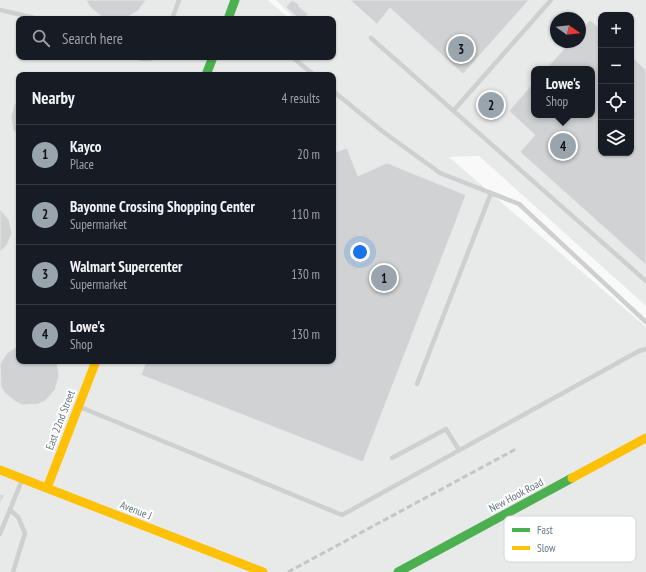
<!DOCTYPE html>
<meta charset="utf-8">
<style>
:root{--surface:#171b24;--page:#242831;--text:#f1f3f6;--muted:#9ea1a6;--line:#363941;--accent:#99a4ac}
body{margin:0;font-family:"PT Sans Narrow",sans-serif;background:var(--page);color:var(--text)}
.controls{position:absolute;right:12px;top:12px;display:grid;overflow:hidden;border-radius:8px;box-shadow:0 1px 3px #0004}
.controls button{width:36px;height:36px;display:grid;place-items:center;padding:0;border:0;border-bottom:1px solid var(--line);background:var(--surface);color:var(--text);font:20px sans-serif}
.compass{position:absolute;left:550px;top:12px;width:36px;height:36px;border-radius:50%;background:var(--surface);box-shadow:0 1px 3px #0004;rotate:105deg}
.you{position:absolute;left:360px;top:252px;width:14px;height:14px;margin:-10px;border:3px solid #fff;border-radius:50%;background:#1a73e8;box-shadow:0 0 0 6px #1a73e833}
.badge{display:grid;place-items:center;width:26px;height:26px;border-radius:50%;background:var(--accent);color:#111;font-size:13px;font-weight:700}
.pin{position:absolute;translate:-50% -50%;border:2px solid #fff;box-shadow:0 1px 4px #0006}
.popup{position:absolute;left:531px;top:66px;width:64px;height:52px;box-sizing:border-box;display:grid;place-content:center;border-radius:8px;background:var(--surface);filter:drop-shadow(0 1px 3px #0005);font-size:13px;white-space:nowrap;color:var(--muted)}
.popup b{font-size:15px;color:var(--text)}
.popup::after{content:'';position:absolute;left:50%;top:100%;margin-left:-8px;border:8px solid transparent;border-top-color:var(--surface)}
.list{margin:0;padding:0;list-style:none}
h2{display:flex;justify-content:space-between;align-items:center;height:52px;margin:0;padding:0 16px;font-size:17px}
h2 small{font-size:13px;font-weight:400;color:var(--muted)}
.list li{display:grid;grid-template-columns:26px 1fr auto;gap:12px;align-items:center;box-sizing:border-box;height:60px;padding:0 16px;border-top:1px solid var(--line)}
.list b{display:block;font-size:15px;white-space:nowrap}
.list p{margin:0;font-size:13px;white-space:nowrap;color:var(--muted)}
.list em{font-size:13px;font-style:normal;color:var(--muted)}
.icon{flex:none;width:22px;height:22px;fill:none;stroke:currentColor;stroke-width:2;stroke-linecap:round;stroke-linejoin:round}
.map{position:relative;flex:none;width:646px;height:572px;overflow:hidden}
.search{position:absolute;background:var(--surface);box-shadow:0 1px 3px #0004;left:16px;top:16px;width:320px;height:44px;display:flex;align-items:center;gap:10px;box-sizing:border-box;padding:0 14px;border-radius:8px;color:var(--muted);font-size:15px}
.panel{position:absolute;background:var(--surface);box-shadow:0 1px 3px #0004;left:16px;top:72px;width:320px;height:292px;border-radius:8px}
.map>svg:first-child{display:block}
</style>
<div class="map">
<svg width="646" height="572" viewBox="0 0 646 572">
<rect width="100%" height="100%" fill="#f9f9f9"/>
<!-- built -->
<path fill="#e8e9e9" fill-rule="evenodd" d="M0 0H268L290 19H19V57H333V19H295L276 0H646V306L479 156 449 157 646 327V572H0ZM601 15H631V153H601ZM556 18H580V42H556ZM534 69H592V115H534ZM19 75H333V361H19Z"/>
<!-- building -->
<path fill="#d0d2d3" stroke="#e8e8e8" d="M86 0H146L138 11 124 19H108L102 17 90 7Z
M292 0 300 5 298 6 308 14 304 19H299L286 7Z
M350 0H529L463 74 390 8 377 24Z
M590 20 601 29V153H631V56L646 70V265L520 152 535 135 509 111 534 82V115H592V69H546L570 42H580V31Z
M18 100H19V137L13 130 11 117 14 105Z
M347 148 358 176 387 163 466 195 363 462 141 375 146 361H333V153Z
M0 209 9 220 12 233 7 245 0 252Z
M19 345V361L57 362 59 376 55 390 45 401 38 404 23 405 16 402 5 393 1 387 0 364 7 353Z
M0 494 4 495 0 504Z"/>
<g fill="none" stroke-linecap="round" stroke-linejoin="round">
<!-- lane -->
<path stroke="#cecfd0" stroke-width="4.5" d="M0 10 39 19
M172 19 179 0
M371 38 646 281
M136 57C142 59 149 61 154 57
M292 57 314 75
M333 91 382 131 440 173 519 204 646 322
M454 110 551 0
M417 384 491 193
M80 407 342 515 639 351 646 349
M392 458 446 429 459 450
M10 510 18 517 25 533 13 572
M0 534 22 480"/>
<!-- fast -->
<path stroke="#4caf50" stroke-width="9" d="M228 19 235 0
M206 75 213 57
M398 572 572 478"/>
<!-- slow -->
<path stroke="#ffc107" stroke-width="9" d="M0 470 263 572
M572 478 646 438
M47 488 96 361"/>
<!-- rail -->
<path stroke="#c3c5c6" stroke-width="3" stroke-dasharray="6 3" stroke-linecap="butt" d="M288 572 516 449"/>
</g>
<g text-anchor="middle" stroke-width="4" stroke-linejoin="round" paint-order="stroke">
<!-- street labels -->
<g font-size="11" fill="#657683" stroke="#fff">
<text transform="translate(60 420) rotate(-69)" y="4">East 22nd Street</text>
<text transform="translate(516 495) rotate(-28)" y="4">New Hook Road</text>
<text transform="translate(136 510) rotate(21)" y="4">Avenue J</text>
</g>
</g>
<!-- legend -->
<rect x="504" y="516" width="132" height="46" rx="6" fill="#fff" stroke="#d1d6da" stroke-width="1"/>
<rect x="512" y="528" width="18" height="4" fill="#4caf50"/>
<rect x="512" y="546" width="18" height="4" fill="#ffc107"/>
<g font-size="11" fill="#657683">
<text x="537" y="534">Fast</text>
<text x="537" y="552">Slow</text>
</g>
</svg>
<div class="controls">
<button>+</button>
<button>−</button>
<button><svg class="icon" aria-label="locate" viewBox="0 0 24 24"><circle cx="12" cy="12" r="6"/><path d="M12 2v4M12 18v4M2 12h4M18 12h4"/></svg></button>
<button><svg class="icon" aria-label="layers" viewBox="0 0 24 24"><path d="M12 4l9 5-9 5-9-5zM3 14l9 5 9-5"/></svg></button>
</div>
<svg class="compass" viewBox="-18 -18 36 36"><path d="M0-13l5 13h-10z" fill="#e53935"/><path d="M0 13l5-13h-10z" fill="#9ea1a6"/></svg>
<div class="you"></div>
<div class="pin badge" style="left:384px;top:278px">1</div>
<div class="pin badge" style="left:491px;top:105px">2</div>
<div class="pin badge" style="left:461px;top:49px">3</div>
<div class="pin badge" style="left:563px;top:146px">4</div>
<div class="popup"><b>Lowe's</b>Shop</div>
<div class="search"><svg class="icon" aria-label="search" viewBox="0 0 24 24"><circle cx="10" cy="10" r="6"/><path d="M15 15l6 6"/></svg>Search here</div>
<section class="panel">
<h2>Nearby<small>4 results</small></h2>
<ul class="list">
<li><span class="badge">1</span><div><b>Kayco</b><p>Place</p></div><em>20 m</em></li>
<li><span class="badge">2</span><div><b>Bayonne Crossing Shopping Center</b><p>Supermarket</p></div><em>110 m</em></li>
<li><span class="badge">3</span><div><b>Walmart Supercenter</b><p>Supermarket</p></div><em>130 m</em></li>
<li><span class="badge">4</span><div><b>Lowe's</b><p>Shop</p></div><em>130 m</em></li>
</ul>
</section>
</div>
